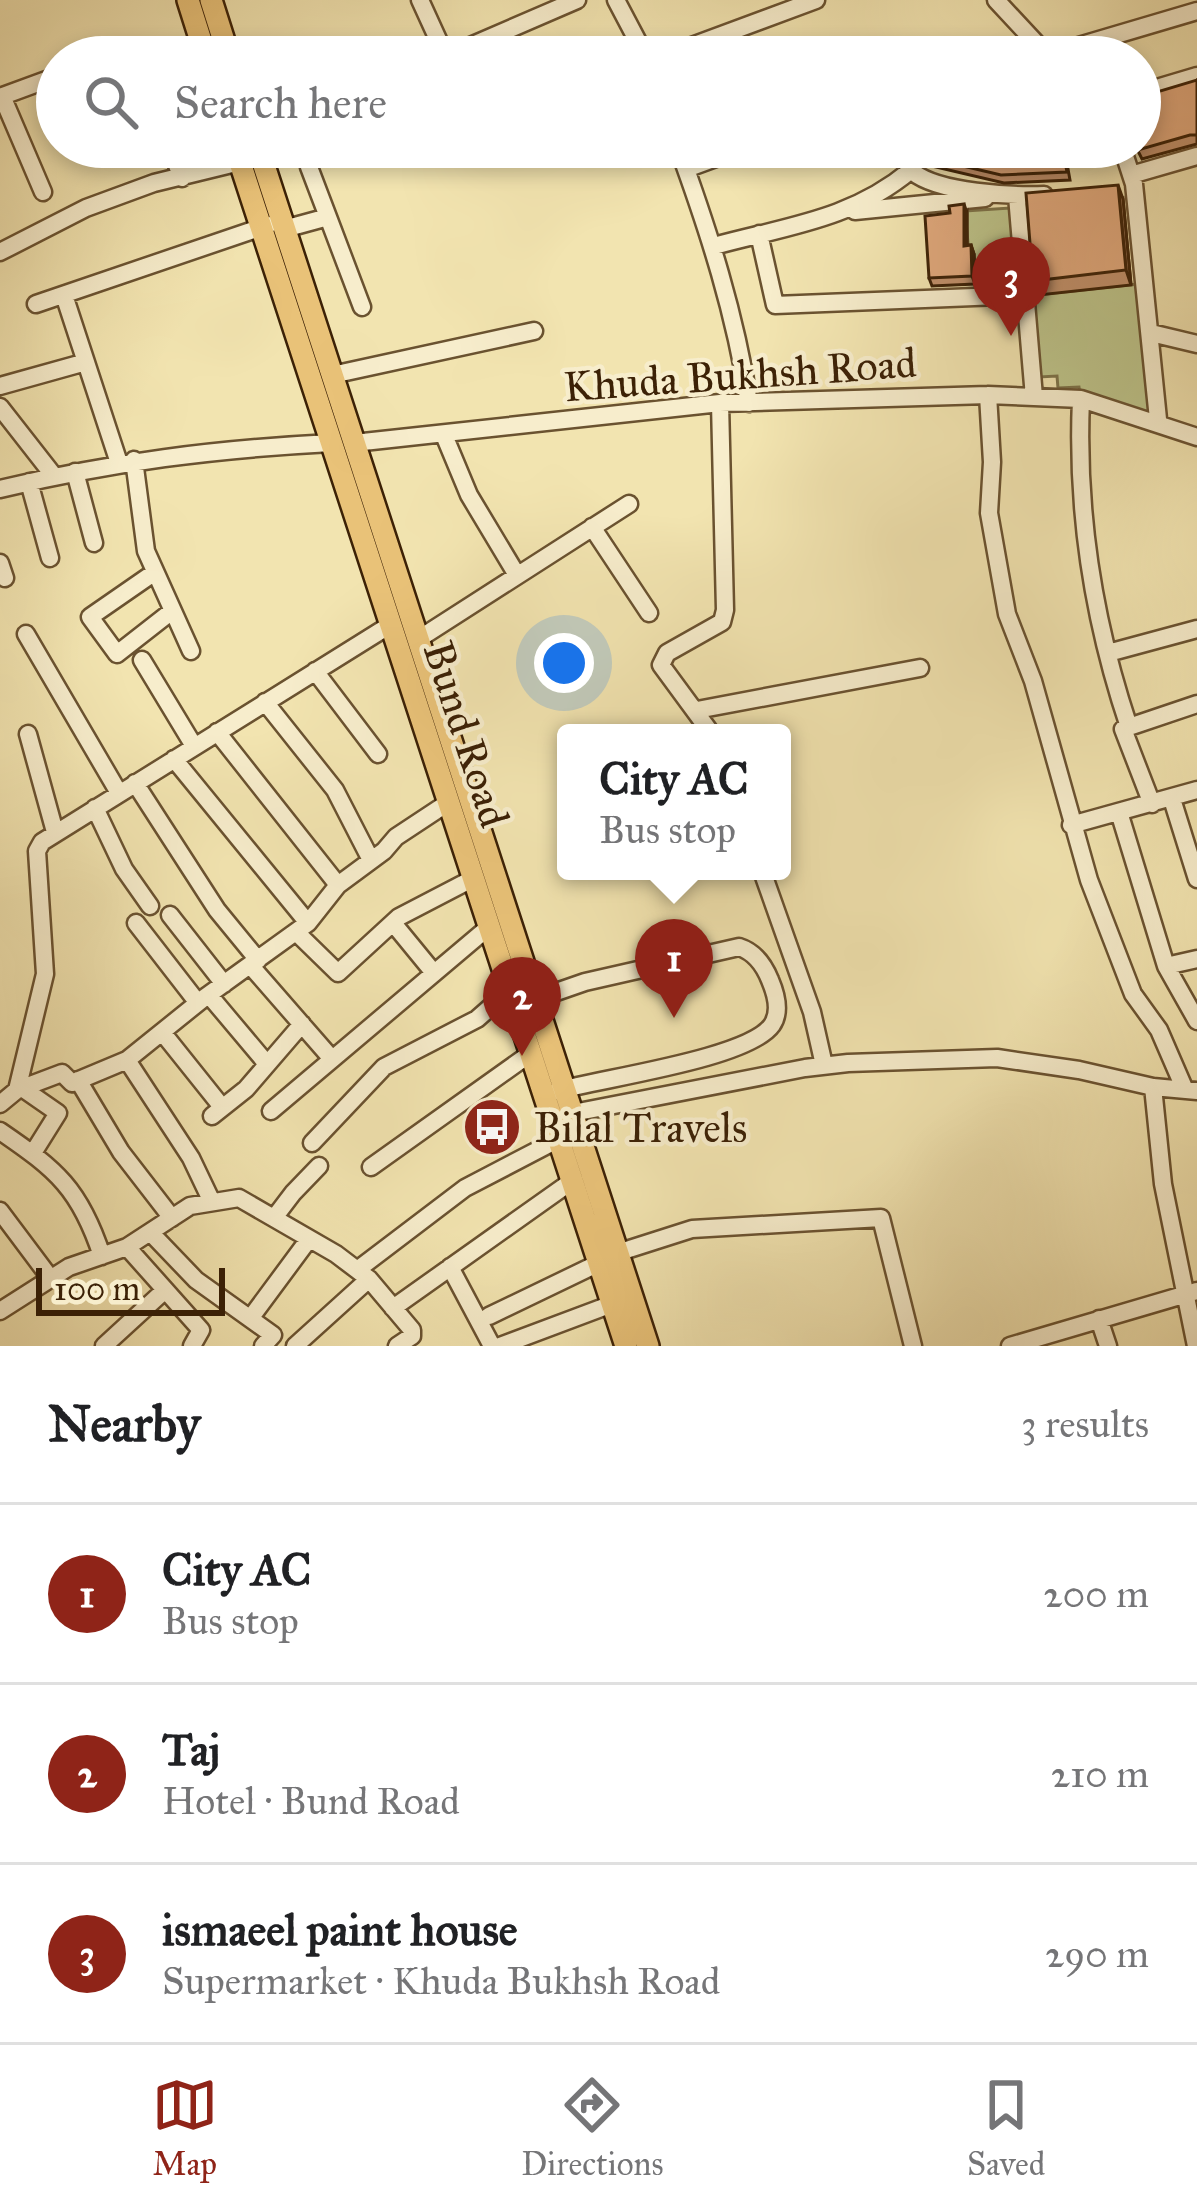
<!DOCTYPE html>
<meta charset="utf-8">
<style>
:root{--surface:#fff;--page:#f6f6f6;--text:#202124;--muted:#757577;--line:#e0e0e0;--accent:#8f2418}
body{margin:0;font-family:"IM FELL Great Primer",serif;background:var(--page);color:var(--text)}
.scale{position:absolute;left:36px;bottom:30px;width:189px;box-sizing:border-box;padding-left:12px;border:6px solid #3c2106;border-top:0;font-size:33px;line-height:42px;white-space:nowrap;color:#3c2106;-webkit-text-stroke:9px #f7edcc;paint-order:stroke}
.you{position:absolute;left:564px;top:663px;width:42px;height:42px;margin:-30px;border:9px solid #fff;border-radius:50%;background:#1a73e8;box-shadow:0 0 0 18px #1a73e833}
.badge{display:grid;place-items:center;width:78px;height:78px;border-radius:50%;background:var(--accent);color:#fff;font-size:39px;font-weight:700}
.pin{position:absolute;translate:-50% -99px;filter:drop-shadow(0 3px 6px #0008)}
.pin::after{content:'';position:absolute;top:63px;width:42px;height:36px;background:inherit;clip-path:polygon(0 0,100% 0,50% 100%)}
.popup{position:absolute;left:557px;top:724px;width:234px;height:156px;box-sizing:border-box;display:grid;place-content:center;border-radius:12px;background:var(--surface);filter:drop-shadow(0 3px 9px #0005);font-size:39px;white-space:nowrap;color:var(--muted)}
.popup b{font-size:45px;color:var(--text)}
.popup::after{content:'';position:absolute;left:50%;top:100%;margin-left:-24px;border:24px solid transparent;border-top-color:var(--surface)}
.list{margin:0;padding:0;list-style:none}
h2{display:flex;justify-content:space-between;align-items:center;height:156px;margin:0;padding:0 48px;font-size:51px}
h2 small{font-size:39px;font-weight:400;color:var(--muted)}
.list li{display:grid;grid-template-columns:78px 1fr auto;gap:36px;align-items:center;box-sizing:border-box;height:180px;padding:0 48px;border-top:3px solid var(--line)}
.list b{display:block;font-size:45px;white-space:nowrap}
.list p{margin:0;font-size:39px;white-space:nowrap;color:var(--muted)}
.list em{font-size:39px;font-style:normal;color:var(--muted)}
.icon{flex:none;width:66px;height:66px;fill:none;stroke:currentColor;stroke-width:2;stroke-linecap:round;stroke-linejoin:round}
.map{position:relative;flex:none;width:1197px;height:1346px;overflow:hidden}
.search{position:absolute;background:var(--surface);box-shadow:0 6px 18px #0003;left:36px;right:36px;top:36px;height:132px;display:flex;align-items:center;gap:30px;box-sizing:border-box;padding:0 42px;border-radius:66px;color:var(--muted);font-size:45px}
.sheet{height:696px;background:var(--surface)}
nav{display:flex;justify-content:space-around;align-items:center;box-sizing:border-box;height:168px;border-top:3px solid var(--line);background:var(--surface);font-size:33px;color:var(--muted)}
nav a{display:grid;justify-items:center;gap:6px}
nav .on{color:var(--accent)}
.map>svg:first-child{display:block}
</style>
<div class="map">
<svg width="1197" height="1346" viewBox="0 0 1197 1346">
<rect width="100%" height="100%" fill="#f2e4b0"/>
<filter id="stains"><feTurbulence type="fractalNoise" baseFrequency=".00167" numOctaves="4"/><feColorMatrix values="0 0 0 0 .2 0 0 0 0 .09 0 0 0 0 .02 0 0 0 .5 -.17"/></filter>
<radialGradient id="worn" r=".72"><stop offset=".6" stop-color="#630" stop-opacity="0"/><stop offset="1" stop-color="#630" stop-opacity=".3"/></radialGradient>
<!-- green -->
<path fill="#bdc48a" stroke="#7c7248" stroke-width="3" d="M1010 208 1017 290 975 291 974 255 969 254 965 211Z
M1138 284 1153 423 1081 399 1079 387 1058 388 1057 376 1039 377 1027 296Z"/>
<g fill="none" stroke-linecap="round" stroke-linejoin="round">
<defs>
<path id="minor" d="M420 0 446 57
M616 0 646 57
M996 0 1049 57
M1048 55 1197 11
M110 57 122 53 132 57
M445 57 577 0
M662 57 816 0
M1140 93 1197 76
M2 96 43 192
M0 97 57 76
M170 147 182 178
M678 147C709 232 735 313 749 403
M901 147C904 156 906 166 913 172 939 193 1012 196 1044 195
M1122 147 1134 184 1158 419
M686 169 746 147
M1131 175 1197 156
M1017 196 1034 397
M855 211 985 198
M328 217 362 307
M284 229 328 217 309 167
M759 234 775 305 1026 295
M714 246C787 226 851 220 911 170
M0 252 86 208 154 183 240 162
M64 295 119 463
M36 304 268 225
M1151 333 1197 344
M332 375 534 331
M0 386 86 362
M988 395 992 462 989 513 1007 614 1033 681 1089 880 1133 994 1159 1030 1185 1090
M1081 399C1076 512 1093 620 1129 727
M0 407 54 476
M444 435 469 495 517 575
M354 443 720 403 988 395 1081 399 1197 437
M134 460 146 551 191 651
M75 472 94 543
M29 482 50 558
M0 489C112 462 216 449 331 443
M592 527 649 613
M0 563 5 578
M155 572 90 617 117 654 172 611
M26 634 119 793
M417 640 629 504
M1108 653 1197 629
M142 660 194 746
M315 671 378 754
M265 702 335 790 371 860
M697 710 920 668
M217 732 338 885
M711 733 661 665 667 653 722 622 725 610 720 403
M28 734 55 832
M174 759 308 923
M135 783 217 910 258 960
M1172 799 1197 879
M1152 804 1123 729 1197 704
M95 808 124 869 150 906
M1119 812 1166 966 1197 1021
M1071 825 1197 790
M762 871 812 1012 824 1065
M170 915 224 984
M136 923 198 1003
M393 923 434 973
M296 932 338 973 399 917 474 878
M250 965 332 1059
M1166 966 1197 959
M209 995 267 1064
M536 999 585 982 739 947C755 952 764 965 770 980 776 994 781 1012 772 1025 748 1059 602 1078 557 1091
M162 1032 222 1107
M127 1060 191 1158 212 1202
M78 1080 121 1152 172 1218
M1153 1087 1163 1184 1196 1346
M22 1088 58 1113 33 1153
M17 1090 62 1073 72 1083 127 1060 204 998 308 923 338 885 384 851 396 837 449 802
M0 1104 17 1090 45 974 37 851 42 842 390 625
M271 1111 490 926
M573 1113 805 1068 848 1063 997 1058 1079 1070 1153 1087 1197 1091
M212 1116 246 1089 302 1024
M0 1131C57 1170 80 1189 102 1256
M312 1143 384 1067 477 1019 510 990
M371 1167 531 1053
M0 1211 51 1279
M274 1218 293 1193 319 1166
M150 1232 196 1280 273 1335 263 1346
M127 1247 201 1330 192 1346
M620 1252 692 1229 881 1218 913 1346
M450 1267 492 1346
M357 1270 465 1188 559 1139
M393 1308 572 1181
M0 1311 69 1267 127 1247 190 1206 239 1198 336 1254 369 1279 412 1330V1336L397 1346
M252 1316 309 1239
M489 1316 599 1263
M1099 1319 1108 1346
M104 1346 165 1290
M295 1346 369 1279
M500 1346 612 1304
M1010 1346 1197 1291"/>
<path id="major" d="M188 0 206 57
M211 0 229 57
M235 147 626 1346
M258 147 648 1346"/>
</defs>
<!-- minor casing -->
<use href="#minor" stroke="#6a5230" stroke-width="21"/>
<!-- major casing -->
<use href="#major" stroke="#3c2106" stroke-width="26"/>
<!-- minor -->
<use href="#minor" stroke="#f7edcc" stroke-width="16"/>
<!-- major -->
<use href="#major" stroke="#e9c278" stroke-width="21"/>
</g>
<!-- wall -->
<path fill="#c1906b" stroke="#3c2106" stroke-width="3" d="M1197 80V144L1142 159 1136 147H1140Z
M915 147H1064L1070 180 1004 183 923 164Z
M1123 199 1131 285 1039 295 1033 281Z
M967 213V245H971L974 254 975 284 932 286 929 278Z"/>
<!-- shaded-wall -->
<path fill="#9d7657" stroke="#3c2106" stroke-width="3" d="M1118 185 1123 199 1131 285 1126 270Z
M964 204 967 213V254L964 246Z
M971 245 974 254 975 284 972 276Z"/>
<!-- building -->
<path fill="#e0a87c" stroke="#3c2106" stroke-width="3" d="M1197 80V135H1190L1138 150 1137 147H1140V97Z
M916 147H1062L1067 172 1001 175 920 156Z
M1118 185 1126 270 1033 281 1026 193Z
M964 204V246L971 245 972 276 929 278 925 216 950 213 949 206Z"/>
<!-- icons -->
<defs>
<symbol id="bus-disc" viewBox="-11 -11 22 22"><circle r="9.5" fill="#8f2418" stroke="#f7edcc"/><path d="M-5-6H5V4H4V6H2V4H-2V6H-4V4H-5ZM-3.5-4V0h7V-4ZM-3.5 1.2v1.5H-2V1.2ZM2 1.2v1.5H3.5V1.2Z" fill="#fff"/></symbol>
</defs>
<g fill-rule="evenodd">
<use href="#bus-disc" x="459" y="1094" width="66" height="66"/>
</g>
<g text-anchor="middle" stroke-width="9" stroke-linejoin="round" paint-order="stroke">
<!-- street labels -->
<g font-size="42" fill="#3c2106" stroke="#f7edcc">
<text transform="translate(740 374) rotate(-4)" y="15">Khuda Bukhsh Road</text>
<text transform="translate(467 734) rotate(72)" y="15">Bund Road</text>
</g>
<!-- poi labels -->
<g font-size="42" fill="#3c2106" stroke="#f7edcc" text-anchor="start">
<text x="534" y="1142">Bilal Travels</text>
</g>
</g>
<rect width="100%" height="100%" filter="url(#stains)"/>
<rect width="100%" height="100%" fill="url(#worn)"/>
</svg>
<div class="scale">100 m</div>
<div class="you"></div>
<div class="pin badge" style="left:674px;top:1018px">1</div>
<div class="popup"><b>City AC</b>Bus stop</div>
<div class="pin badge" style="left:522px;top:1056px">2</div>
<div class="pin badge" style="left:1011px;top:336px">3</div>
<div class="search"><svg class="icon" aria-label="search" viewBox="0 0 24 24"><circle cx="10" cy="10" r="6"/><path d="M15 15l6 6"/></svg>Search here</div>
</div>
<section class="sheet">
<h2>Nearby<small>3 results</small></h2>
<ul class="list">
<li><span class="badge">1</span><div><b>City AC</b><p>Bus stop</p></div><em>200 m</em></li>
<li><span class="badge">2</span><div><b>Taj</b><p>Hotel · Bund Road</p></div><em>210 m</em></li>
<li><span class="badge">3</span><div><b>ismaeel paint house</b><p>Supermarket · Khuda Bukhsh Road</p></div><em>290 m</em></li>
</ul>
</section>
<nav>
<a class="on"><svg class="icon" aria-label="map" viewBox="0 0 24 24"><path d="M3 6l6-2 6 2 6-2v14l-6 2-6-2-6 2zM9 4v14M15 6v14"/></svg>Map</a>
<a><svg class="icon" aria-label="directions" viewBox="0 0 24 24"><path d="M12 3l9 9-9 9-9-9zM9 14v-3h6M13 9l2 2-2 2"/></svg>Directions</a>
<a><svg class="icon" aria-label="saved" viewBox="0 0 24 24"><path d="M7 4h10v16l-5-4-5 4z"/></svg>Saved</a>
</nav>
